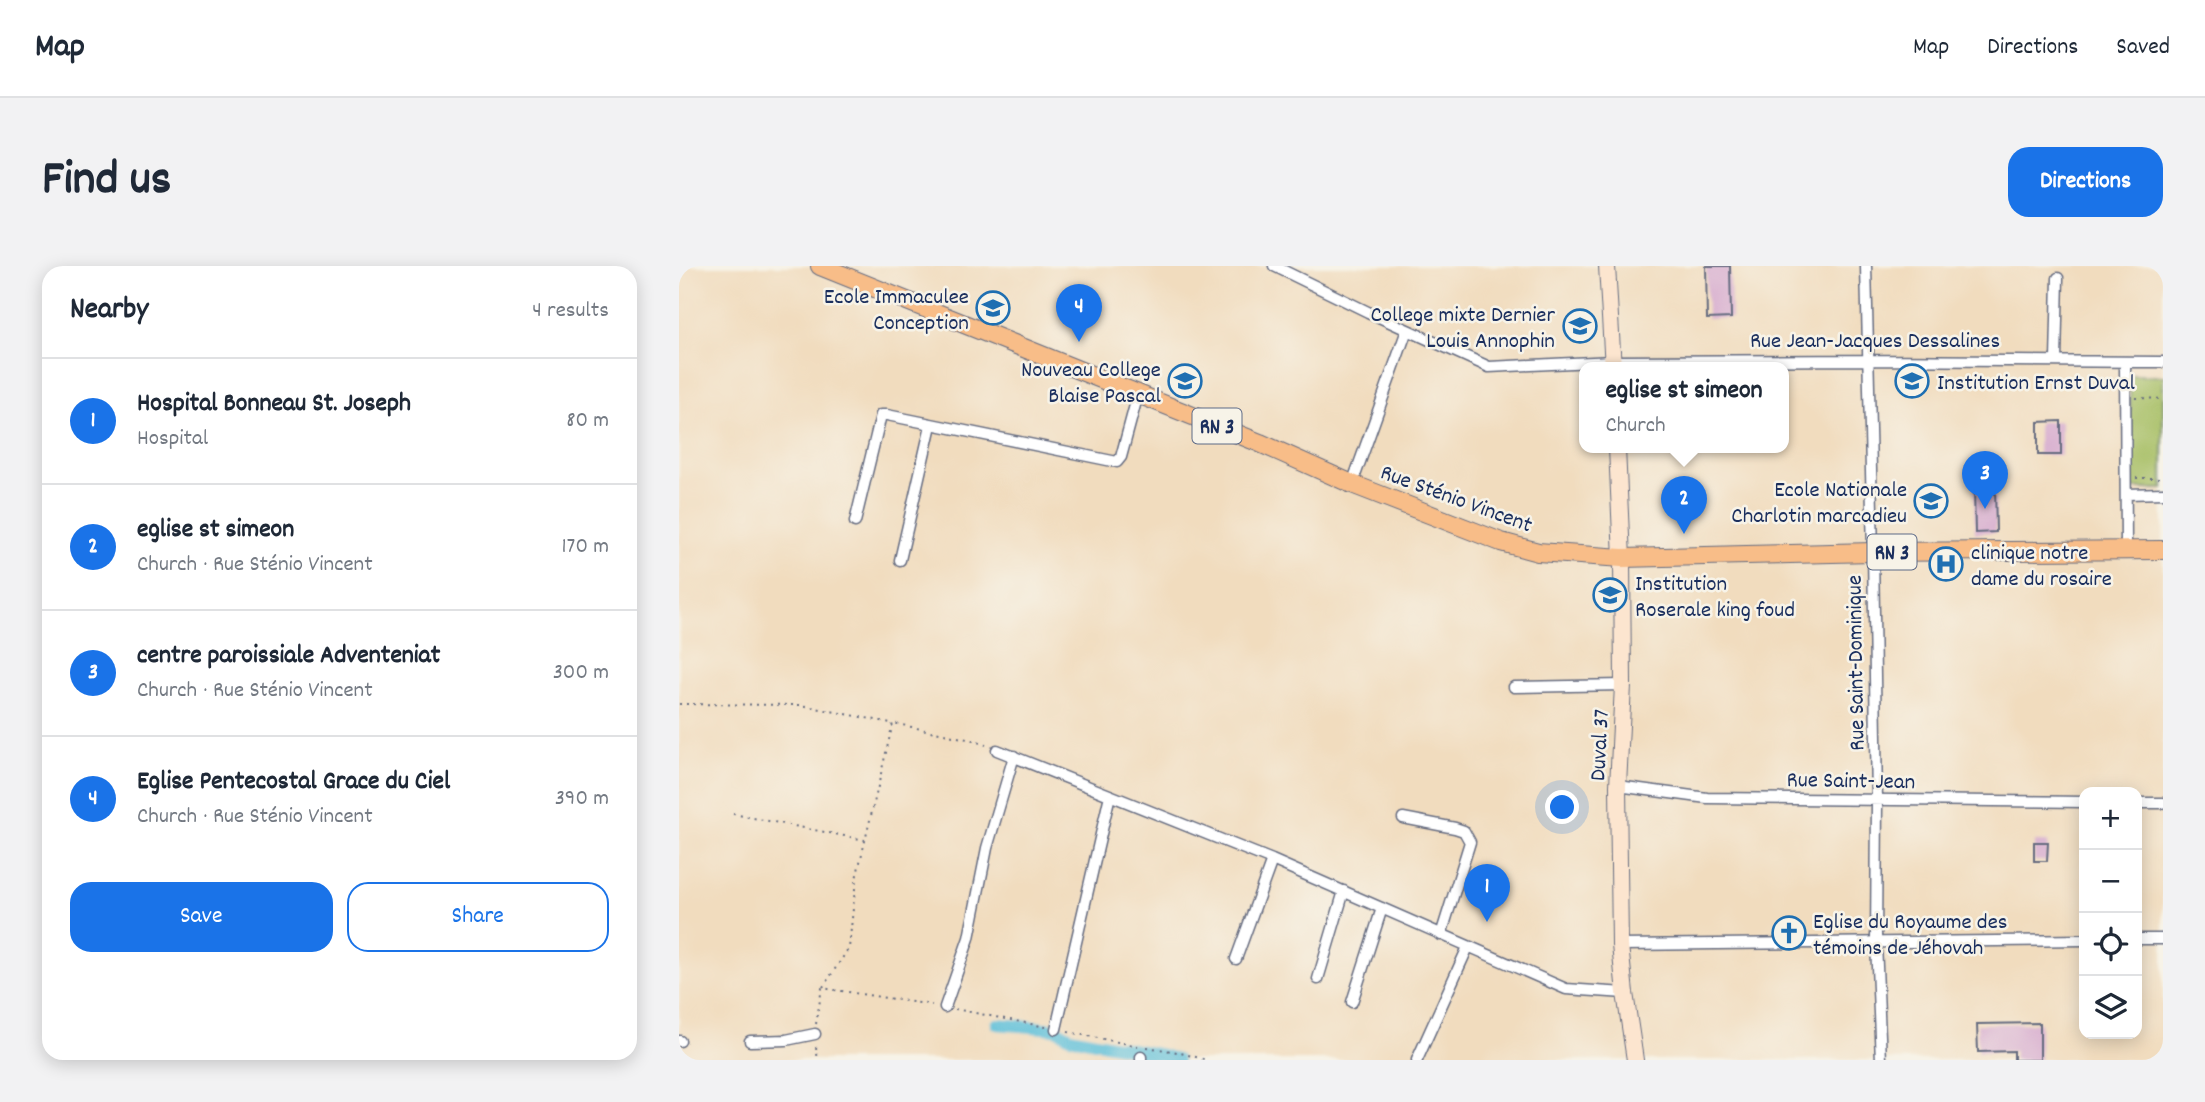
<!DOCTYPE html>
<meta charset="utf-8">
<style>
:root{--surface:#fff;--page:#f2f2f3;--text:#1f2937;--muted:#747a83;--line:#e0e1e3;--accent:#1a73e8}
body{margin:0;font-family:Dekko,sans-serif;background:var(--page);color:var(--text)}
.controls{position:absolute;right:21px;bottom:21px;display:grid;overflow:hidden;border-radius:14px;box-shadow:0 4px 18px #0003}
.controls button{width:63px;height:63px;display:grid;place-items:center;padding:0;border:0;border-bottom:2px solid var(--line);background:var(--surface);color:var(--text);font:35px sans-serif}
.you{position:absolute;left:884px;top:542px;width:24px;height:24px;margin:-18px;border:5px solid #fff;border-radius:50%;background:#1a73e8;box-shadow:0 0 0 10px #1a73e833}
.badge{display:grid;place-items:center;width:46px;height:46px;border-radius:50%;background:var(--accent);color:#fff;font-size:23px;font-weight:700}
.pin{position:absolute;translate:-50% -58px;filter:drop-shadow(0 2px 4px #0008)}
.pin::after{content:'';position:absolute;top:37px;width:24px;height:21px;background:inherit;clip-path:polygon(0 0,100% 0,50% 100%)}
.popup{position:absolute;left:900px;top:96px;width:210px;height:91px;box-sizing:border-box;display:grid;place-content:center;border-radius:14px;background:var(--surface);filter:drop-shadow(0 2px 5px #0005);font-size:23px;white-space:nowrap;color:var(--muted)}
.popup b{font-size:26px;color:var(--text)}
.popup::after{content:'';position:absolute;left:50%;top:100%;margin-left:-14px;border:14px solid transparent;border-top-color:var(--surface)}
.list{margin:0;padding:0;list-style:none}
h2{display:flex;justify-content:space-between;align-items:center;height:91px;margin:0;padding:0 28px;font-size:30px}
h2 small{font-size:23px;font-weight:400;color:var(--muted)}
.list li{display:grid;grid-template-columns:46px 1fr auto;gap:21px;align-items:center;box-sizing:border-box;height:126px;padding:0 28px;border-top:2px solid var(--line)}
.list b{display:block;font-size:26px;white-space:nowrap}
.list p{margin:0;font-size:23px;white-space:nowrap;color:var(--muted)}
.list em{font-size:23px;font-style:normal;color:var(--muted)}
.actions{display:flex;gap:14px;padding:21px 28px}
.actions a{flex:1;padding:16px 0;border:2px solid var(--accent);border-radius:21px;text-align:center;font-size:24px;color:var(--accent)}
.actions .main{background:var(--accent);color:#fff}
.icon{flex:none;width:38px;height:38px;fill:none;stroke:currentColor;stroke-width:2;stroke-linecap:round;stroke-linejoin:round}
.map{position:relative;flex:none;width:1484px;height:794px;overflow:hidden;border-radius:21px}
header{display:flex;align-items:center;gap:42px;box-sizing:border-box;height:98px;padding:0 35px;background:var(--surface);border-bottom:2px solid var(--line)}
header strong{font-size:33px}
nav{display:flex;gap:38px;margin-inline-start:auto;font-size:24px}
.intro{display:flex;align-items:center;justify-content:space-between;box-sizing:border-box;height:168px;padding:0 42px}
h1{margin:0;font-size:49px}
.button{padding:18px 32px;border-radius:21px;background:var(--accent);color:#fff;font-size:24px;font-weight:700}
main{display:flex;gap:42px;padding:0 42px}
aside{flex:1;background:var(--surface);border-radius:21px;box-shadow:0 4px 18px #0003}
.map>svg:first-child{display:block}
</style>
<header>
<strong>Map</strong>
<nav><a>Map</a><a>Directions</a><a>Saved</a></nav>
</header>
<div class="intro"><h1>Find us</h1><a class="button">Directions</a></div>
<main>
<aside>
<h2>Nearby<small>4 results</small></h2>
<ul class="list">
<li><span class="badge">1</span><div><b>Hospital Bonneau St. Joseph</b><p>Hospital</p></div><em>80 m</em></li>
<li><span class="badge">2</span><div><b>eglise st simeon</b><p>Church · Rue Sténio Vincent</p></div><em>170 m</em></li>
<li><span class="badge">3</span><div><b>centre paroissiale Adventeniat</b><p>Church · Rue Sténio Vincent</p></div><em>300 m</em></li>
<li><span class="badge">4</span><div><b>Eglise Pentecostal Grace du Ciel</b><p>Church · Rue Sténio Vincent</p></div><em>390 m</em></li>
</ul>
<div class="actions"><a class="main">Save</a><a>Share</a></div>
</aside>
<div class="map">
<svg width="1484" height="794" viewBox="0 0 1484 794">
<rect width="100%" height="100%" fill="#f7f3e8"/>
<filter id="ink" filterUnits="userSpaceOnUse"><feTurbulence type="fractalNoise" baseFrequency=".0143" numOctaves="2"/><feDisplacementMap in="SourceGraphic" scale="14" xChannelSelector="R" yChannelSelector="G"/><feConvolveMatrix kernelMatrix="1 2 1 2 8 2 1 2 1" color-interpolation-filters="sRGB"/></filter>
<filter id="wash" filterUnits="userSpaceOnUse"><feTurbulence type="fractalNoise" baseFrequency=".00686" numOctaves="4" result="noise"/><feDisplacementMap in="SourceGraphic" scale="28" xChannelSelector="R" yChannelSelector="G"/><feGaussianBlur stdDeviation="1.57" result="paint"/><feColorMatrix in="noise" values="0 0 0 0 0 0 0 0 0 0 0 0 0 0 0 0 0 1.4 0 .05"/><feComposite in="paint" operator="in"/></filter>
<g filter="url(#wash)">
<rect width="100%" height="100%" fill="#f1dcbe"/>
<!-- green -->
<path fill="#a6be64" stroke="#607661" stroke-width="2" d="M1451 109 1484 110V223H1452Z"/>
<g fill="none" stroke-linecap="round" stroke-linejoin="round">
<!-- canal -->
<path stroke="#59bdd8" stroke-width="12" d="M318 758 377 763 391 771 483 789 498 794"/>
</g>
<g id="blocks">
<!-- building -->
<path fill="#d5a9cd" d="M1027 0H1051L1052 52 1028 53Z
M1382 155V189H1359V156Z
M1316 220 1317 266 1296 267 1295 221Z
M1355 576H1369L1368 595H1355Z
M1361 757V794H1335V785L1299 786 1298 758Z"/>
</g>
</g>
<g filter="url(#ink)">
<use href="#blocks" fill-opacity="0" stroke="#666c80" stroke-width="2"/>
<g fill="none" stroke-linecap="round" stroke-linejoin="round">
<defs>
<path id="street" d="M595 0 689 46 810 101 934 95 1191 94 1484 96
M1187 0 1194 286 1198 535 1197 677 1202 794
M1377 95 1379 12
M1446 96 1447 284
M673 218 728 64
M1448 228 1484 227
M176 256 202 149H208L438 196 442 191 459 128
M221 294 252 159
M835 421 944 419
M318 484 593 594 887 723 946 727
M939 520 1028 532 1405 536
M1458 537H1484
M724 552 776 562 785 565 791 576 762 669
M1458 673H1484
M941 679 1405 674
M557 693 593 594
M639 713 665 625
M673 736 703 642
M266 741 290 672 308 582 335 490
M377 763 431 529
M0 775H1
M71 775 107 774 136 768
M462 794V791
M738 794 789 681"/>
<path id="secondary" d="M928 0 934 102
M938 182 943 292 944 419 939 520 941 679 946 727 956 794"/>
<path id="primary" d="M141 0 581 177 673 218 822 276 859 286 943 292 1194 286 1484 284"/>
</defs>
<!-- street casing -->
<use href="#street" stroke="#666c80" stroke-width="13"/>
<!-- secondary casing -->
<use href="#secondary" stroke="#666c80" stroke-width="18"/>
<!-- primary casing -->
<use href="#primary" stroke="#666c80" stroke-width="20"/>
<!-- path -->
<path stroke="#666c80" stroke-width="2" stroke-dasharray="2 5" stroke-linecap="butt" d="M1457 132 1484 133
M1457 212H1484
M0 438 122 439 212 457
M54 548 186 574
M144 721 170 682 177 613 214 457 293 474 307 479
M276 743 367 761
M137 758 143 722 253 739
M389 766 459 780
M137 781 139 794
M468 781 498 786 528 794"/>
<!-- street -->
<use href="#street" stroke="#fff" stroke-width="10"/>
<!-- secondary -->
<use href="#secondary" stroke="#fce5cf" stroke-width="16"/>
<!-- primary -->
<use href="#primary" stroke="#f8bd88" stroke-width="18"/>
</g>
</g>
<!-- icons -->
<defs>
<symbol id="school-ring" viewBox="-11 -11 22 22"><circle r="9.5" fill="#f7f3e8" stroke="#1f6fb2" stroke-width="1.5"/><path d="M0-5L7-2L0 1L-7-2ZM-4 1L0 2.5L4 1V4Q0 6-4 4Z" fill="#1f6fb2"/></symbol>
<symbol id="hospital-ring" viewBox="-11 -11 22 22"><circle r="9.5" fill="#f7f3e8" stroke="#1f6fb2" stroke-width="1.5"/><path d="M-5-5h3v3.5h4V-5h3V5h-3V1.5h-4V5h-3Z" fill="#1f6fb2"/></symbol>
<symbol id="church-ring" viewBox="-11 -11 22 22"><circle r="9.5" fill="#f7f3e8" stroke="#1f6fb2" stroke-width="1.5"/><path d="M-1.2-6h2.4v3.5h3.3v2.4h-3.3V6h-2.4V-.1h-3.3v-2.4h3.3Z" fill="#1f6fb2"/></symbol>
</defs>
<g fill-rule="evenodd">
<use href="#school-ring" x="295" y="23" width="38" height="38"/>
<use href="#school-ring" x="882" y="41" width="38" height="38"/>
<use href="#school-ring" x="487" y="96" width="38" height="38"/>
<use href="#school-ring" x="1214" y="96" width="38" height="38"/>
<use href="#school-ring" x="1233" y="216" width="38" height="38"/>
<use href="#hospital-ring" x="1248" y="279" width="38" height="38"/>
<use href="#school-ring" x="912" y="310" width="38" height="38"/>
<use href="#church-ring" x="1091" y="648" width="38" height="38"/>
</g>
<g text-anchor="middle" stroke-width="5" stroke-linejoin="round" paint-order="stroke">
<!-- shield labels -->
<g fill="#f7f3e8" stroke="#5d6a87" stroke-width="2">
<rect x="513.5" y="142.5" width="49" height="35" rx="5"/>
<rect x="1188.5" y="268.5" width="49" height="35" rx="5"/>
</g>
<g font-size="21" font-weight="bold" fill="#1b2f5e">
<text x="538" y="167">RN 3</text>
<text x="1213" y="293">RN 3</text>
</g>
<!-- poi labels -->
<g font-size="23" fill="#1b2f5e" stroke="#f7f3e8" text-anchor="end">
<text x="290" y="37">Ecole Immaculee<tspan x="290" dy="26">Conception</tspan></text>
<text x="876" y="55">College mixte Dernier<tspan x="876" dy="26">Louis Annophin</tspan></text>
<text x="482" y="110">Nouveau College<tspan x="482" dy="26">Blaise Pascal</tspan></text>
<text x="1258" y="123" text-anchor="start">Institution Ernst Duval</text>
<text x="1228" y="230">Ecole Nationale<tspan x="1228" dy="26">Charlotin marcadieu</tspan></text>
<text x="1292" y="293" text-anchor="start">clinique notre<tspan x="1292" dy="26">dame du rosaire</tspan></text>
<text x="956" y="324" text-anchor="start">Institution<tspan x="956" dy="26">Roserale king foud</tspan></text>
<text x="1134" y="662" text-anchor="start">Eglise du Royaume des<tspan x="1134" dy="26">témoins de Jéhovah</tspan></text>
</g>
<!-- street labels -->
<g font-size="23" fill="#1b2f5e" stroke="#f7f3e8">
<text x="1196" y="81">Rue Jean-Jacques Dessalines</text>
<text transform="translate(778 231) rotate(20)" y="8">Rue Sténio Vincent</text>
<text transform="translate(1175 397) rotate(-91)" y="8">Rue Saint-Dominique</text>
<text transform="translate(919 479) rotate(-87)" y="8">Duval 37</text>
<text transform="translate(1172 513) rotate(1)" y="8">Rue Saint-Jean</text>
</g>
</g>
</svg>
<div class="controls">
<button>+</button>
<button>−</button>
<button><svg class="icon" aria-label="locate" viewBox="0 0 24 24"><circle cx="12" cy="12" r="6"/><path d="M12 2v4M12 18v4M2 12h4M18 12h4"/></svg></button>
<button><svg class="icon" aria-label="layers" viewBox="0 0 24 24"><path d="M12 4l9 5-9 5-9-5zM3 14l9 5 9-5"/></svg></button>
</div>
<div class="you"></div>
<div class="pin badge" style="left:808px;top:656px">1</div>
<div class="pin badge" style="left:1005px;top:268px">2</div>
<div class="popup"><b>eglise st simeon</b>Church</div>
<div class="pin badge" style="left:1306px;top:243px">3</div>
<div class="pin badge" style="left:400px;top:76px">4</div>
</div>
</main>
